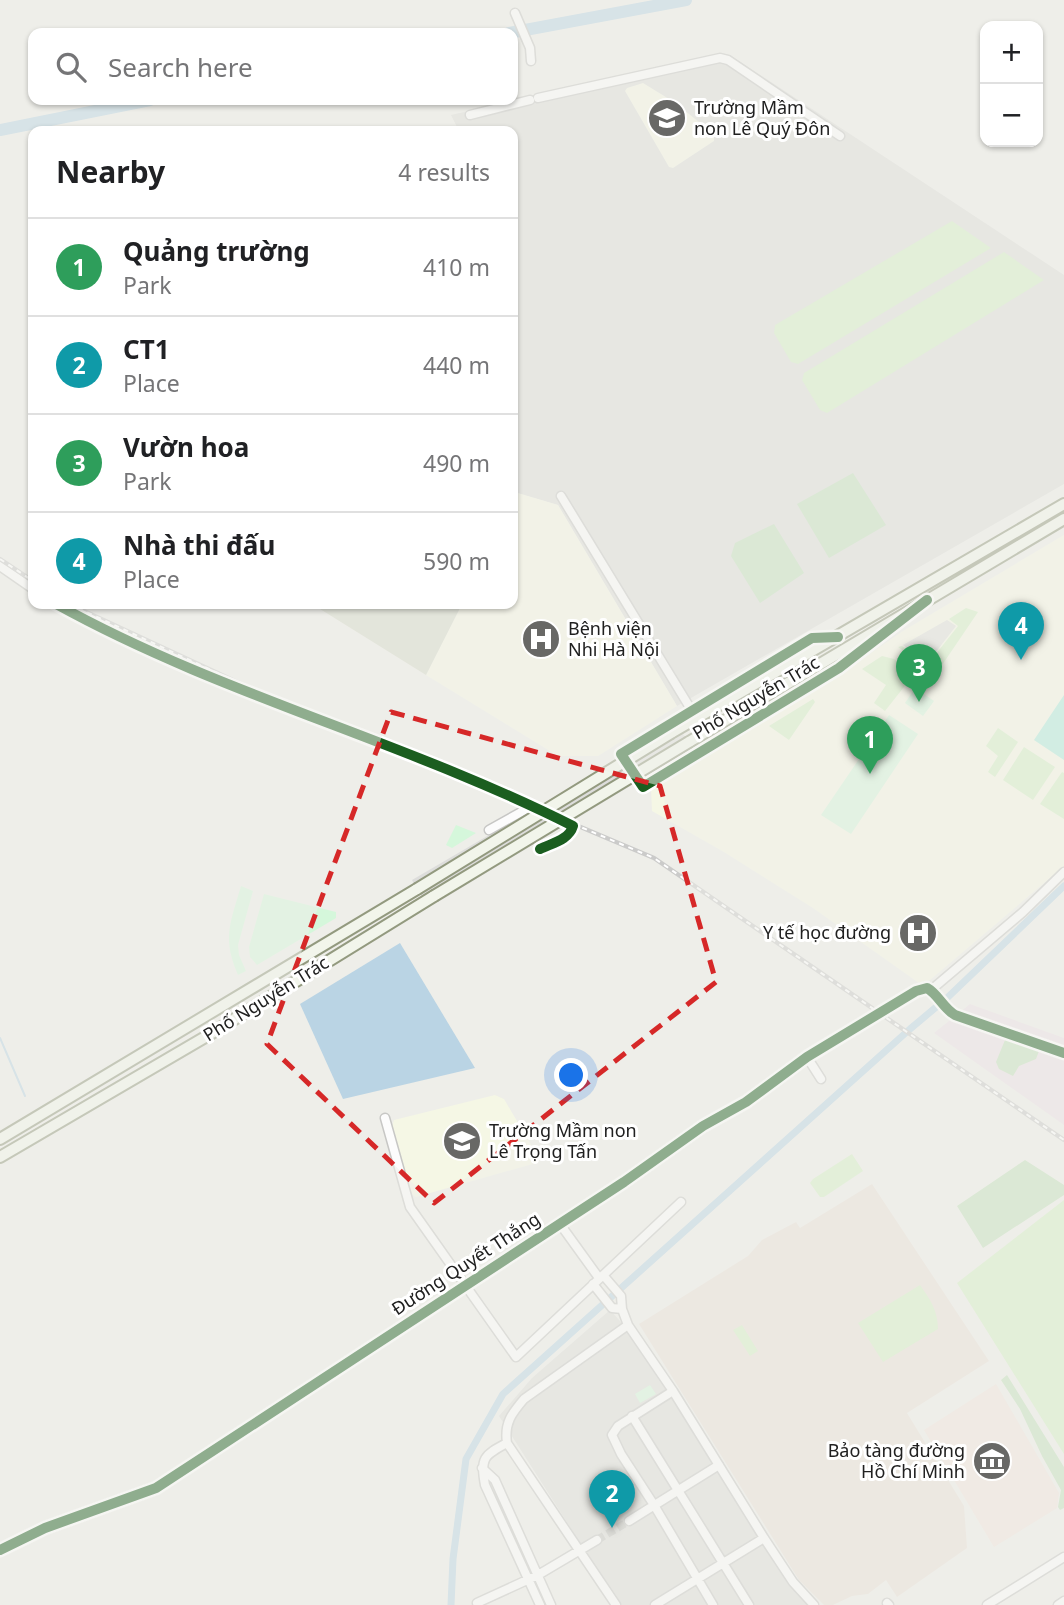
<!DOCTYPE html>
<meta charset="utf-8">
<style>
:root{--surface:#fff;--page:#f6f6f6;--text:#202124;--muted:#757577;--line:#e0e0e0;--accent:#0b8043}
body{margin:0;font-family:"Noto Sans",sans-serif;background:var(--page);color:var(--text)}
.controls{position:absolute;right:21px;top:21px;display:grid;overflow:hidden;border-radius:14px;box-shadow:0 2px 5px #0004}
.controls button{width:63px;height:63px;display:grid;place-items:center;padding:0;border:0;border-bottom:2px solid var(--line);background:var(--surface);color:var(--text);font:35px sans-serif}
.you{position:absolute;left:572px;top:1076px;width:24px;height:24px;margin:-18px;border:5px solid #fff;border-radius:50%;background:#1a73e8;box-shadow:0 0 0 10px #1a73e833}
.badge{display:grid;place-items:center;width:46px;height:46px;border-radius:50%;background:var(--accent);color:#fff;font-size:23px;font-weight:700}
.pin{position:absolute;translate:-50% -58px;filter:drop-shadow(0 2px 4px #0008)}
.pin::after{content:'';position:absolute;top:37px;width:24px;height:21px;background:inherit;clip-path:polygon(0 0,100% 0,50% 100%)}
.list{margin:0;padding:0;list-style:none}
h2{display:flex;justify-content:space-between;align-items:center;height:91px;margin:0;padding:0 28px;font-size:30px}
h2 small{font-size:23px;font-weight:400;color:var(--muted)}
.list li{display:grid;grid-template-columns:46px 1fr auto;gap:21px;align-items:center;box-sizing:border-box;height:98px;padding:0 28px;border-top:2px solid var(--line)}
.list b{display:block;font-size:26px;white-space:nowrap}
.list p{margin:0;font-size:23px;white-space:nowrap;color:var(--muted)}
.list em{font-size:23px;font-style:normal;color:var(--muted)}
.icon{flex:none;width:38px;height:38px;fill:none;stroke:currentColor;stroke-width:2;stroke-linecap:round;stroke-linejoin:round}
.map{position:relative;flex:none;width:1064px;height:1605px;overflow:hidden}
.search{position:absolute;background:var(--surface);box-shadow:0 2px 5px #0004;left:28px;top:28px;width:490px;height:77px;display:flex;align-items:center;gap:18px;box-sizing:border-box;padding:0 24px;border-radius:14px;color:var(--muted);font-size:26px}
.panel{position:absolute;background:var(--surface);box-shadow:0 2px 5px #0004;left:28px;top:126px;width:490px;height:483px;border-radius:14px}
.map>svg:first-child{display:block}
</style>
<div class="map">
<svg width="1064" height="1605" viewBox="0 0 1064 1605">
<rect width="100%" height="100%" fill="#eeeee9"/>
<!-- residential -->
<path fill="#ddddda" d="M721 53 730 55 1064 275V484L677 706 558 505 513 492V131H459L451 115Z
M610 1310 629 1331 796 1591 809 1605H620L499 1416 532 1378Z"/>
<!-- commercial -->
<path fill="#f1e4dd" d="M996 1384 1059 1493 1057 1508 994 1547 924 1430Z"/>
<!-- industrial -->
<path fill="#ece1e6" d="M970 1004 1064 1038V1125L934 1033Z"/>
<!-- education -->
<path fill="#f5f7e5" d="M643 83 674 102 714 134V141L673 168 669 167 625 91 627 88Z
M518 493 558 505 677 706 598 756H558L426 675 462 604H513V503Z
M1064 535V866L930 980 919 983 813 908 724 852 652 811 651 788 839 675 903 631Z
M495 1095 504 1099 537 1155 536 1163 416 1197 410 1193 392 1126 394 1120Z"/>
<!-- military -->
<path fill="#e9e0d8" d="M872 1184 989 1361 907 1413 964 1506 967 1548 897 1597 886 1580 868 1594 852 1596 833 1605H824L799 1580 639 1324 748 1256 762 1240 796 1222 800 1228Z"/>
<!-- construction -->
<path fill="#d6d9ca" d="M312 604H462L426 675Z"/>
<!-- grass -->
<path fill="#d5efc6" d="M952 221 991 248 798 364 791 362 774 333 775 325Z
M1004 252 1044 280 827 413 820 410 802 380 804 373Z
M966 608 978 612 936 674 898 647 902 646 928 664 958 626 949 619Z
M882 656 894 659 915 673 885 711 874 703 886 685 862 669Z
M813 699 815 702 789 740 769 726Z
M998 728 1018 742 995 777 988 772 998 756 986 746Z
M1024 747 1055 767 1033 800 1003 780Z
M1062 772 1064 773V819L1040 804Z
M852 1154 863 1171 824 1197H820L810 1183 813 1179Z
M1064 1200V1454L957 1283Z
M920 1285C930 1299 938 1311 938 1329L883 1362 858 1323Z
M742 1325 758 1351 750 1356 733 1330Z"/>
<!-- forest -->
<path fill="#c3e0bc" d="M853 473 886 525 829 558 797 504Z
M774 524 804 573 760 603 731 556 735 543Z
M1005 1040 1039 1051 1036 1059 1019 1066 1013 1076 999 1069 996 1062Z
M1025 1160 1064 1185V1195L983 1248 957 1206Z
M1007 1375 1064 1467V1508L1060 1510 1058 1507 1061 1490 1042 1456 1020 1409 1001 1380Z"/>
<!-- park -->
<path fill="#d5f7db" d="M915 688 934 701 923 716 905 703Z
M889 715 918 734 851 834 821 815Z
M456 825 476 833 452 848 446 845Z
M241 886 253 891 238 945 239 955 246 971 238 975C222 938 230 924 241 886Z
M264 894 336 912V918L257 965 250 957 249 947Z
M650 1385 656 1394 640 1403 635 1394Z"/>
<!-- pitch -->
<path fill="#b0eadb" d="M1064 695V760L1034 740Z"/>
<!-- parking -->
<path fill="#dfdfdc" d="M947 620 956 626 928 662 903 645Z"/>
<!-- water -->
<path fill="#bad4e4" d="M400 943 475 1068 343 1099 300 1004Z"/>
<!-- pier -->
<path fill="#dddddb" d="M669 730 675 739 683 734 693 748 438 902 431 891 421 896 412 880Z"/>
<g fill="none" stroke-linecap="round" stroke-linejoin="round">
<!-- stream -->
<path stroke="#bad4e4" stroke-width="2" d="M0 1038 25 1096"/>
<!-- canal -->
<path stroke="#bad4e4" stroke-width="7" d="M451 1605 453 1559 466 1459 503 1394 910 1029 947 998 1064 886"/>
<!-- river -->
<path stroke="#bad4e4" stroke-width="12" d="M509 33 686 0
M0 130 150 100"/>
<!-- street-tunnel -->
<path stroke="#c5c5c1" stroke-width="8" stroke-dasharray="8 4" stroke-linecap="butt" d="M597 1540 629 1521"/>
<defs>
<path id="street" d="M515 13 530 48 531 61
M538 98 720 58 728 60 840 136
M470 115 530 100
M561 496 692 711
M0 566 33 589
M56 604C220 695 405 741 573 826 569 840 552 843 540 849
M832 637 812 638 621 754 643 787 839 668 897 623
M489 830 532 806
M931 990 1023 912 1064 872
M807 1057 821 1079
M385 1118 410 1207 516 1357 681 1202
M560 1224 599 1278
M603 1275 621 1296 622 1309 628 1325 673 1391 764 1538 793 1582 814 1605
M593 1284 612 1308 622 1309
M673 1391 618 1426 612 1435 621 1454 654 1505 713 1605
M632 1416 749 1605
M507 1443C484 1455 480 1458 485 1485L540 1605
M482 1468 495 1480 551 1605
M629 1521 719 1465
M477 1603 538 1575 597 1540
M887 1603 889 1605
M616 1605 507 1443C504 1423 512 1413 524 1399L628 1325
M655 1605 764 1538
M987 1605 1064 1557
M1058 1605 1064 1601"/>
<path id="secondary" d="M671 733 1064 504
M689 742 1064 519
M0 1139 417 889
M0 1157 207 1036 434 896
M0 1550 45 1528 156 1488 624 1182 703 1126 746 1102 807 1057 916 991 927 988C938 994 943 1008 955 1015L1064 1053"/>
</defs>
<!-- street casing -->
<use href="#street" stroke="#c7c7c5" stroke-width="11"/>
<!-- secondary casing -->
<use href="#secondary" stroke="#939a7f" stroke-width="14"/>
<!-- street -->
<use href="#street" stroke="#fcfcfc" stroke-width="8"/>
<!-- secondary -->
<use href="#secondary" stroke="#f2f5eb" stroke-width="10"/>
<defs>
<path id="rail" d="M0 559 33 581
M69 604 237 682 654 858 1064 1140"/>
</defs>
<!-- rail casing -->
<use href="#rail" stroke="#cbcbca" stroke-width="4.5"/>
<!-- rail -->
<use href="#rail" stroke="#fff" stroke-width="2" stroke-dasharray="5" stroke-linecap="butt"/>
<defs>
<path id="secondary-bridge" d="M417 889 671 733
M434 896 689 742"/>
</defs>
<!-- secondary-bridge casing -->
<use href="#secondary-bridge" stroke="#939a7f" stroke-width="14" stroke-linecap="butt"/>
<!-- secondary-bridge -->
<use href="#secondary-bridge" stroke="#f2f5eb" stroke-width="10"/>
<defs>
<path id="cycleway" d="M56 604C220 695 405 741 573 826 569 840 552 843 540 849
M838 637 812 638 621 754 643 787 839 668 927 600
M0 1550 45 1528 156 1488 624 1182 703 1126 746 1102 807 1057 916 991 927 988C938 994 943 1008 955 1015L1064 1053"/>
</defs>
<!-- cycleway casing -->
<use href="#cycleway" stroke="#fff" stroke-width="15"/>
<!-- cycleway -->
<use href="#cycleway" stroke="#1b5e20" stroke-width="10"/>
</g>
<!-- marked area -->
<path d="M0 0H1064V1605H0ZM391 712 660 786 716 982 434 1203 267 1044Z" fill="#eeeee9" fill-opacity=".55" fill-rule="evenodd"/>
<path fill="none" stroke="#d62828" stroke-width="5" stroke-dasharray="14 9" stroke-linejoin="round" d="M391 712 660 786 716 982 434 1203 267 1044Z"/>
<!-- icons -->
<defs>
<symbol id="school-disc" viewBox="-11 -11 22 22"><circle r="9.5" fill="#686866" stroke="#fff"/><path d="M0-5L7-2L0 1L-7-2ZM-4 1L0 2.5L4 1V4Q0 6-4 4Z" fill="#fff"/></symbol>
<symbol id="hospital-disc" viewBox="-11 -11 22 22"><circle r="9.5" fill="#686866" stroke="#fff"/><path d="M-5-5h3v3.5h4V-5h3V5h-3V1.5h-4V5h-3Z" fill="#fff"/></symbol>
<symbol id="museum-disc" viewBox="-11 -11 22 22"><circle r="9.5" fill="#686866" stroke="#fff"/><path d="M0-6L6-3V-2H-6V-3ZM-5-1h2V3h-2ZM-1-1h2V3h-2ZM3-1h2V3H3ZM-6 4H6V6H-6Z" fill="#fff"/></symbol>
</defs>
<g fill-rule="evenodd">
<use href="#school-disc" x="645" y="96" width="44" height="44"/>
<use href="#hospital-disc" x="519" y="617" width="44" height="44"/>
<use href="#hospital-disc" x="896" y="911" width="44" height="44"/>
<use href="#school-disc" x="440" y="1119" width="44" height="44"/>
<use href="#museum-disc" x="970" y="1439" width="44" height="44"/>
</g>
<g text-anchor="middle" stroke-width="6" stroke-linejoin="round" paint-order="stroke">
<!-- poi labels -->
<g font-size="18" fill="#202020" stroke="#fff" text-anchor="start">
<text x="694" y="114">Trường Mầm<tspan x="694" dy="21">non Lê Quý Đôn</tspan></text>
<text x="568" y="635">Bệnh viện<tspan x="568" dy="21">Nhi Hà Nội</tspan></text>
<text x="891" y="939" text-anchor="end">Y tế học đường</text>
<text x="489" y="1137">Trường Mầm non<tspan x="489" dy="21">Lê Trọng Tấn</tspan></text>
<text x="965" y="1457" text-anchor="end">Bảo tàng đường<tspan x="965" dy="21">Hồ Chí Minh</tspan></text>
</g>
<!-- street labels -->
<g font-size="18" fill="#202020" stroke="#fff">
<text transform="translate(756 698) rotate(-31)" y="6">Phố Nguyễn Trác</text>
<text transform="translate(266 999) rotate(-32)" y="6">Phố Nguyễn Trác</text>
<text transform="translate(466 1264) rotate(-33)" y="6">Đường Quyết Thắng</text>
</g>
</g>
</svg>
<div class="controls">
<button>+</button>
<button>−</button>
</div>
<div class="you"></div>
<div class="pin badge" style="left:870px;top:774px;background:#2e9e5b">1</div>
<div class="pin badge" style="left:612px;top:1528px;background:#0f9aa8">2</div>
<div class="pin badge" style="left:919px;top:702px;background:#2e9e5b">3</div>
<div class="pin badge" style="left:1021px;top:660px;background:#0f9aa8">4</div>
<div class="search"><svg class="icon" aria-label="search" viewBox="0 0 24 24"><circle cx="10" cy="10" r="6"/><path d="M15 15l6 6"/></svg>Search here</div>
<section class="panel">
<h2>Nearby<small>4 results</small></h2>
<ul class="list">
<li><span class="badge" style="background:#2e9e5b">1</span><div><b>Quảng trường</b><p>Park</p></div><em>410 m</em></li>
<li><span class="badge" style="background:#0f9aa8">2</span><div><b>CT1</b><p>Place</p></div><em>440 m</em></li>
<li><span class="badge" style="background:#2e9e5b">3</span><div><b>Vườn hoa</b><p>Park</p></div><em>490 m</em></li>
<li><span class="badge" style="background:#0f9aa8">4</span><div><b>Nhà thi đấu</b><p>Place</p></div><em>590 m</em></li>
</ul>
</section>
</div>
